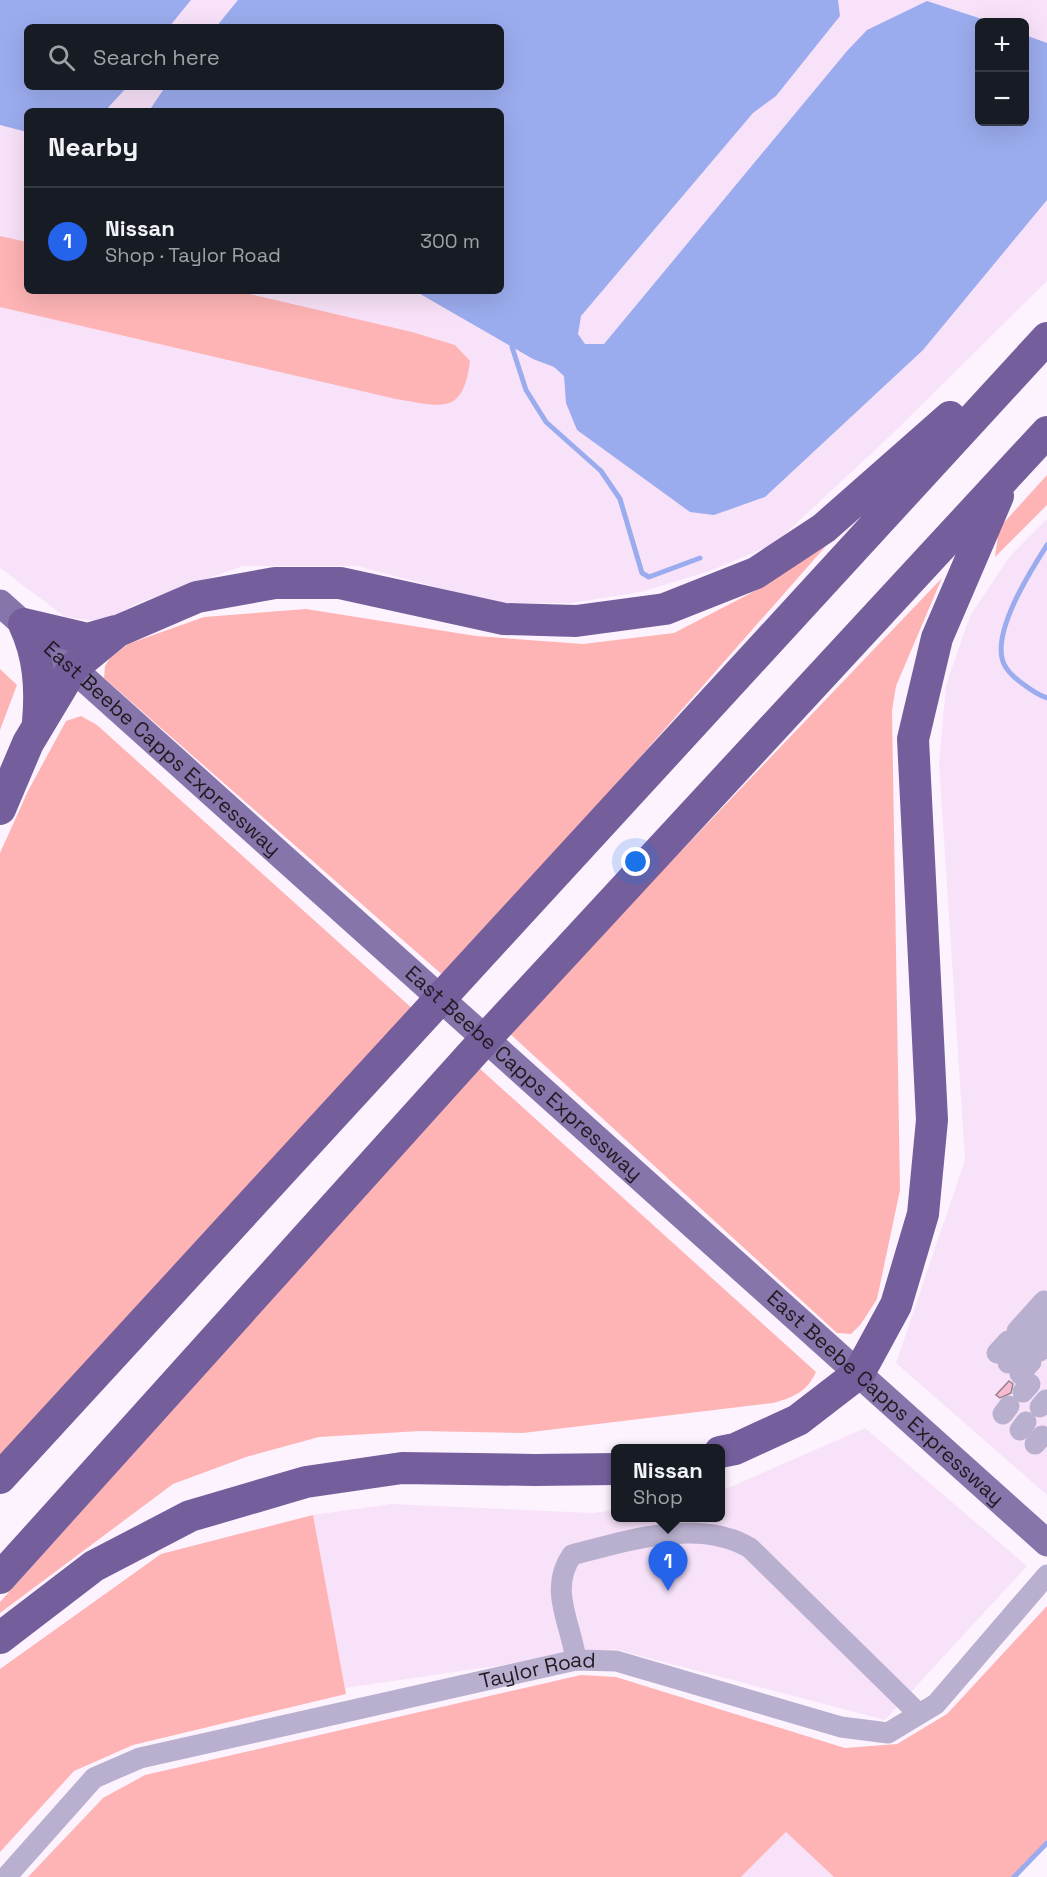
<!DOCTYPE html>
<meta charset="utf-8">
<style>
:root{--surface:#171b24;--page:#242831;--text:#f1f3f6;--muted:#9ea1a6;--line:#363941;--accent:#2563eb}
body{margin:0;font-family:"Space Grotesk",sans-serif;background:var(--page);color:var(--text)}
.controls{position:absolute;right:18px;top:18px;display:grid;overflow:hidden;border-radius:9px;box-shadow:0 6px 24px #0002}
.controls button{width:54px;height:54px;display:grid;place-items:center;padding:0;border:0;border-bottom:2px solid var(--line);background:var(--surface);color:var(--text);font:30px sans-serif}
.you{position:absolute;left:636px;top:862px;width:21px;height:21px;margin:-15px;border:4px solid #fff;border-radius:50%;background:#1a73e8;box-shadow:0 0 0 9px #1a73e833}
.badge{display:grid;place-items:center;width:39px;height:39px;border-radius:50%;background:var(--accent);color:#fff;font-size:20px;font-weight:700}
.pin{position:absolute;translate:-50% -50px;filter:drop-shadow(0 2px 3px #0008)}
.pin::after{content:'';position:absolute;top:32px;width:21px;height:18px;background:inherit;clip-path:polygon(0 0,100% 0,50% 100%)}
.popup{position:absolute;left:611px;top:1444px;width:114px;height:78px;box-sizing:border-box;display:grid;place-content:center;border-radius:9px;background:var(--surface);filter:drop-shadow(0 2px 4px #0005);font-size:20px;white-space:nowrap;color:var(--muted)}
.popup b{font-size:22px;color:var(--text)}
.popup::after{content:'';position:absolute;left:50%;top:100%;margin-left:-12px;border:12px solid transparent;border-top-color:var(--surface)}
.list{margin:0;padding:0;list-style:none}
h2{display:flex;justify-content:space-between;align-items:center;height:78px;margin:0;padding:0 24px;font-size:26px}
h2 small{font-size:20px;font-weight:400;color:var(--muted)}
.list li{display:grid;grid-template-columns:39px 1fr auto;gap:18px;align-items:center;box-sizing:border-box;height:108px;padding:0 24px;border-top:2px solid var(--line)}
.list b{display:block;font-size:22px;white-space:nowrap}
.list p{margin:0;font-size:20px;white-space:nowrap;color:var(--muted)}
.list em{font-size:20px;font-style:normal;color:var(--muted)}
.icon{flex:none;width:33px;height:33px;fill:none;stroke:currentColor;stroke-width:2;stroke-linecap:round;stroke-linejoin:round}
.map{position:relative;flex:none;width:1047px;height:1877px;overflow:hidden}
.search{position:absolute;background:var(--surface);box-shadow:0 6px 24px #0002;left:24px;top:24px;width:480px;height:66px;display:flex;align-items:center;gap:15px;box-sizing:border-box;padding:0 21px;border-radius:9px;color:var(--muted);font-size:22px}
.panel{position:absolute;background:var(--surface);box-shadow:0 6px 24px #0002;left:24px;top:108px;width:480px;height:186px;border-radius:9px}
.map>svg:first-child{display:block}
</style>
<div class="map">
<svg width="1047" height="1877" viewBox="0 0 1047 1877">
<rect width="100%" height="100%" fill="#fdf3fe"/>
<!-- built -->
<path fill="#f8e2f9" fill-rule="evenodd" d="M0 0H1047V281L888 438 774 544 710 571 641 592 571 603H497L357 566H243L138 603 104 622 65 617 0 568ZM980 22H1024V122H980ZM27 27H501V87H27ZM27 111H501V291H27Z
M1047 519V1495L896 1363 965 1160 939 764 946 685 970 616 1010 556Z
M865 1428 1027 1566 885 1720 614 1649 345 1688 313 1515 391 1504 593 1513 615 1510 616 1518H720L721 1491Z
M786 1832 834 1877H741Z"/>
<!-- green -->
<path fill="#feb4b5" d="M0 236 27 242V291H237L412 332 455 345 470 361C463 417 441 406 396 399L0 307Z
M1047 475V505L995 557 999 528Z
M876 489 446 978 104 678 105 666 110 658 128 644 204 617 306 609 476 636 583 644 674 633 770 583Z
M942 578 896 686 892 711 900 1190 877 1299 861 1324 851 1334 837 1333 508 1032Z
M0 669 17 685 0 730Z
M81 716 97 725 414 1010 0 1462V853L28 791 66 721Z
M478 1067 816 1372C807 1392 794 1397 773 1403L523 1433 420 1431 319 1437 246 1457 173 1484 0 1613V1602Z
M313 1515 346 1694 133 1745 74 1771 0 1852V1669L161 1554Z
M1047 1606V1840L1013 1877H834L786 1832 741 1877H28L103 1798 145 1775 581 1675 616 1677 845 1748 897 1744 947 1714Z"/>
<!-- water -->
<path fill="#9bacee" d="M0 0H191L169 27H27V87H127L105 111H27V132L0 125Z
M238 0H838L840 16 776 96 753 113 581 316 578 334 585 344H604L847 51 867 30 927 1 991 22H980V122H1024L1025 35 1047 43V200L923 350 765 497 714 515 690 512 577 430 566 403 564 376 554 367 533 359 415 291H501V111H149L165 87H501V27H216Z"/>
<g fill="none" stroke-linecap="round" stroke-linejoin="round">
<!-- stream -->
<path stroke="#9bacee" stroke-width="5" d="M512 347 526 390 546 422 601 471 620 499 642 573 649 577 700 558
M1047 545C1031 570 990 634 1004 664 1008 673 1016 679 1023 684 1031 690 1038 695 1047 698
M1014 1877 1047 1843"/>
</g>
<!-- building -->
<path fill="#f6bad3" stroke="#97818a" stroke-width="1.5" d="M1009 1381 1013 1384 1011 1393 1000 1398 996 1395Z"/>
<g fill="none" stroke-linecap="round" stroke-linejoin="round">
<!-- minor -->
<g stroke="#b9b0cf" stroke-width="21">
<path d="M1017 1331 1044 1301"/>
<path d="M1029 1341 1047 1321"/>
<path d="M1040 1351 1047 1344"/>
<path d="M997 1353 1008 1341"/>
<path d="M1008 1363 1019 1351"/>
<path d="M1020 1374 1031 1362"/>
<path d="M1023 1392 1030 1384"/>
<path d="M1040 1407 1046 1400"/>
<path d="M1003 1414 1009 1406"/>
<path d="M1020 1430 1026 1422"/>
<path d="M1035 1444 1042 1436"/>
<path d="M576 1660C571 1623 548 1589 572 1555 626 1541 699 1517 750 1548L919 1714"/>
<path id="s1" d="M6 1877 94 1778 140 1758 576 1660 616 1661 841 1727 888 1733 936 1704 1047 1575"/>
</g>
<!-- major -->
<path stroke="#8675aa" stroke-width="27" id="s2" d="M0 603 1047 1543"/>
<!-- highway -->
<path stroke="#745f9c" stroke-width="32" d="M24 624C39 656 41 688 38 722
M24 624 88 639 116 631
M0 809 28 743 73 668 118 631 197 597 275 583H340L504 619 576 621 665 609 756 573 824 528 950 417
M720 1452 735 1449 798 1420 859 1373 896 1305 923 1214 932 1120 913 739 937 638 998 496
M0 1478 1047 338
M0 1578 489 1035 1047 432
M0 1638 94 1566 190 1516 306 1482 402 1468 535 1470 616 1469"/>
</g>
<g text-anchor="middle" stroke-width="6" stroke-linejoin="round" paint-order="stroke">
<!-- street labels -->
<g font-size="21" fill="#211b21" stroke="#fff">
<text dy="7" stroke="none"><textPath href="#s2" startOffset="218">East Beebe Capps Expressway</textPath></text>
<text dy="7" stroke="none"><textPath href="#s2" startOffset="704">East Beebe Capps Expressway</textPath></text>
<text dy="7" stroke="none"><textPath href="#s2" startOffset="1190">East Beebe Capps Expressway</textPath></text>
<text dy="7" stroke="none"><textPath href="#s1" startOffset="590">Taylor Road</textPath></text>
</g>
</g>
</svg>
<div class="controls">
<button>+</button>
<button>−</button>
</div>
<div class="you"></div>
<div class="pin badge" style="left:668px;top:1591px">1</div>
<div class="popup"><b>Nissan</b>Shop</div>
<div class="search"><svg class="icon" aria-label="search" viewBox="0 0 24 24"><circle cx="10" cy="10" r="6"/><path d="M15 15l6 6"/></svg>Search here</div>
<section class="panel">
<h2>Nearby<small></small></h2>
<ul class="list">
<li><span class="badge">1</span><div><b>Nissan</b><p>Shop · Taylor Road</p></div><em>300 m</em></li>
</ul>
</section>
</div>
